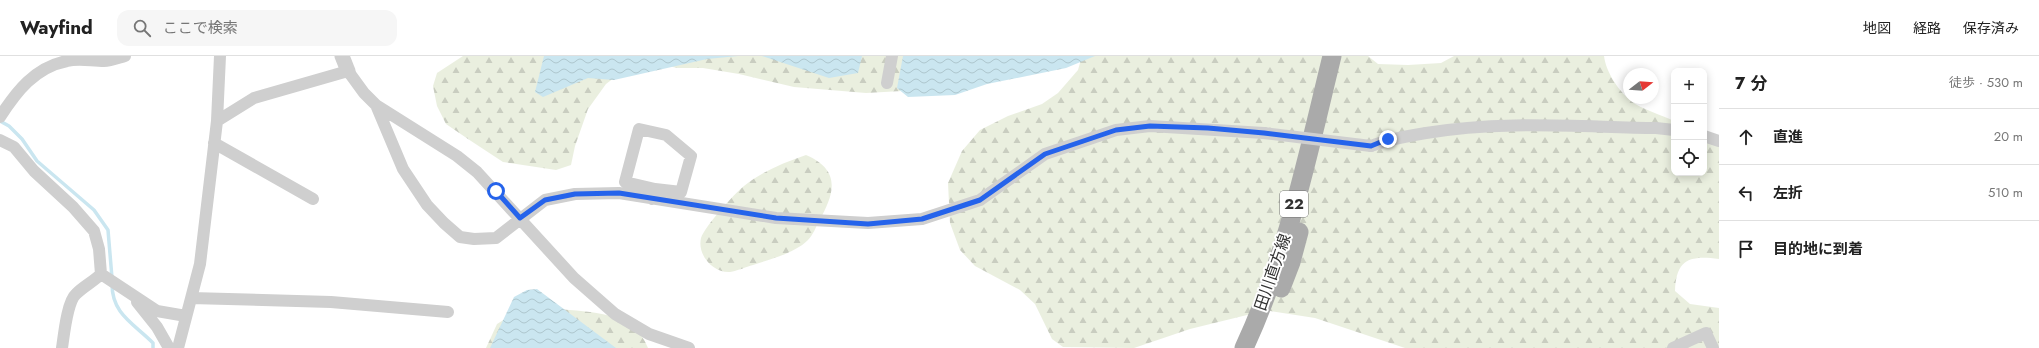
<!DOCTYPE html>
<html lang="ja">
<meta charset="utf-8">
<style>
:root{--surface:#fff;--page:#f6f6f6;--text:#222;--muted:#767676;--line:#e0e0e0}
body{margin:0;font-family:Jost,"Noto Sans JP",sans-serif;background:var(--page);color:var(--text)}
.controls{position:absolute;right:12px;top:12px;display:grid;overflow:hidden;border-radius:8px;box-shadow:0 2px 10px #0003}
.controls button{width:36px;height:36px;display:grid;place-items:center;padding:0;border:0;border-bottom:1px solid var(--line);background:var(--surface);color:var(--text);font:20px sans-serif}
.compass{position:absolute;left:1623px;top:12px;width:36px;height:36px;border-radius:50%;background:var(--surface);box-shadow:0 2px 10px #0003;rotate:73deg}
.stop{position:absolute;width:12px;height:12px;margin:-9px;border:3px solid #2563eb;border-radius:50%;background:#fff}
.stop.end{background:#2563eb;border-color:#fff;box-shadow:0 1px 4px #0008}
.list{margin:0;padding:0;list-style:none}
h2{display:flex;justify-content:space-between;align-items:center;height:52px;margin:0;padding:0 16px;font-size:17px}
h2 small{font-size:13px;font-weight:400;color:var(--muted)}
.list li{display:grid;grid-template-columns:26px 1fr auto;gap:12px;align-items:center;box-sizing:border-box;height:56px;padding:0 16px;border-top:1px solid var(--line)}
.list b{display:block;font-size:15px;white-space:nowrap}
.list em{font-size:13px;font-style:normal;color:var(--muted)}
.icon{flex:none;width:22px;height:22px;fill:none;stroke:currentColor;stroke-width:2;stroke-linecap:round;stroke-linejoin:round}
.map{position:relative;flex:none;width:1719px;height:292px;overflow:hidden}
header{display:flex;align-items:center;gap:24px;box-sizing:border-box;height:56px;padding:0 20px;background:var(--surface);border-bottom:1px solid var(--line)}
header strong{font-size:19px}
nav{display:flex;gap:22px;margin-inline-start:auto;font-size:14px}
.search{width:280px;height:36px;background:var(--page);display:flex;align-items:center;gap:10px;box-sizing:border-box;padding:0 14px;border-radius:12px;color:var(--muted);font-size:15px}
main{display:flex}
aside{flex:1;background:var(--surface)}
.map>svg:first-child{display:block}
</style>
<header>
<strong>Wayfind</strong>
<div class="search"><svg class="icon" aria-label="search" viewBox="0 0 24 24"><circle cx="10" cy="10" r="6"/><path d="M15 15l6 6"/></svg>ここで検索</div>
<nav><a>地図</a><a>経路</a><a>保存済み</a></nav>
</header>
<main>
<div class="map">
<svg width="1719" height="292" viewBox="0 0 1719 292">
<defs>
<pattern id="forest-firs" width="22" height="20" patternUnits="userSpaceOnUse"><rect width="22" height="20" fill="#eaefdf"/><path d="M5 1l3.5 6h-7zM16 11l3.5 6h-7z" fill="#c9cdc0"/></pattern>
<pattern id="water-waves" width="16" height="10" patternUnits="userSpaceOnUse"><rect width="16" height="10" fill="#cae6f0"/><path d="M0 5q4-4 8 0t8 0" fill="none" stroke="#aec6ce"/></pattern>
</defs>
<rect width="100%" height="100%" fill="#fff"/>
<!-- forest -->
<path fill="url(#forest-firs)" d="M463 0H990L902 35 866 37 794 31 739 18 703 12H677L656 7 627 12 606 28 588 53 575 90 571 109 556 114 503 106 468 83 446 68 437 50 433 30 437 17Z
M1082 0H1368L1378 8 1408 9 1441 7 1454 0H1604C1606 16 1618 34 1631 45 1641 53 1662 59 1674 65V117H1704V79L1719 86V203C1690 199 1676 203 1675 235L1690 248 1719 252V292H1405L1315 262 1270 255 1247 259 1190 273 1134 292 1063 291 1052 283 1035 248 1020 234 975 210 960 194 950 167 948 127 962 95 980 74 1008 60 1042 48 1058 37 1078 14Z
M806 99C841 114 835 137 819 165 816 171 813 179 808 184 795 197 771 203 753 209 746 211 737 215 730 216 713 217 697 199 701 182 705 170 734 138 744 130 763 115 783 107 806 99Z
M557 253C590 256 634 255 648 292H486L497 268 505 263Z"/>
<!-- water -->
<path fill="url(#water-waves)" d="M544 0H738L707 3 614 24 588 22 543 41 535 36Z
M762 0H862L858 17 829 22Z
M903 0H1095L1066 12 987 28 955 39 908 41 897 32Z
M537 233 616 292H490L514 241 527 234Z"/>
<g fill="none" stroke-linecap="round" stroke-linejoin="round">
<!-- stream -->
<path stroke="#cae6f0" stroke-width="3.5" d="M0 65 9 70 22 83 37 105 94 154 108 174 112 222
M112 228C112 258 133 267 153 287V292"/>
<!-- minor -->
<path stroke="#cfcfcf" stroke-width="12" d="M887 27 892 0
M376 49 403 113 427 149 444 167 460 181 474 183 496 182 545 144 575 138 619 137 776 162 868 167 922 163 980 144 1045 98 1116 74 1150 70 1264 77
M0 61C16 36 35 11 67 5 79 2 91 5 104 5 111 5 118 2 125 0
M217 65 254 42 348 15 364 37 376 49 457 100 477 116 574 222 615 258 649 278 689 292
M1704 80 1719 85
M0 84 14 91 34 115 73 151 94 175 99 193 101 218 157 255 186 260
M214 87 313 143
M1371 90C1389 83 1407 80 1426 77 1502 64 1580 71 1656 72L1674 74
M652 143 655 133 681 136 691 100 666 79 639 73 625 126 655 133
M191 242 331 246 448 256
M137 246 157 271 169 292
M62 292C64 279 67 246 76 238 84 230 93 226 101 218
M178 292 200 208 217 65 220 0
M1673 292 1706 277 1713 292"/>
<!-- tertiary -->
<path stroke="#cfcfcf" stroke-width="15" d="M342 0 348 15"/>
<!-- primary -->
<path stroke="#aaa" stroke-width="19" d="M1281 232 1291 206 1299 176
M1244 292C1287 200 1308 98 1332 0"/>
<!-- minor-bridge -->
<path stroke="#cfcfcf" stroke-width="12" d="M1264 77 1371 90"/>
</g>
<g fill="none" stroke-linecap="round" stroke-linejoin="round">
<!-- route -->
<path stroke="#2563eb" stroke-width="5" d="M496 135 520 162 545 144 575 138 619 137 776 162 868 168 922 163 980 144 1045 98 1116 74 1150 70 1208 72 1264 77 1371 90 1388 83"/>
</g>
<g text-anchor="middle" stroke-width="4" stroke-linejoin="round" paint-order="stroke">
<!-- shield labels -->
<rect fill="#fff" stroke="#707070" stroke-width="1" x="1280" y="135" width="28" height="26" rx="3"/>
<g font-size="15" font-weight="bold" fill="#323232">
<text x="1294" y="153">22</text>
</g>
<!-- street labels -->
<g font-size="16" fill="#323232" stroke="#fff">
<text transform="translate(1272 216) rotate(-71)" y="6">田川直方線</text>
</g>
</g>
</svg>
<div class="controls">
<button>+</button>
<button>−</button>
<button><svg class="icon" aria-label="locate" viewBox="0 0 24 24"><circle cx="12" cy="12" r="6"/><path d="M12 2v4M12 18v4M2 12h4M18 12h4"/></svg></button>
</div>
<svg class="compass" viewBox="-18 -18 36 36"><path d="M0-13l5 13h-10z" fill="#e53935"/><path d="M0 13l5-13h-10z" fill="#767676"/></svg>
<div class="stop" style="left:496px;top:135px"></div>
<div class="stop end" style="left:1388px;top:83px"></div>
</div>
<aside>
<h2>7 分<small>徒歩 · 530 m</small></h2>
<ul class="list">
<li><svg class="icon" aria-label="ahead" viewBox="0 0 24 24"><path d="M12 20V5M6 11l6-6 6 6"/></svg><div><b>直進</b></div><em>20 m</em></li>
<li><svg class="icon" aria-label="left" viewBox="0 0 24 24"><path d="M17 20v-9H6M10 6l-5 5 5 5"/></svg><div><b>左折</b></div><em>510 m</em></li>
<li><svg class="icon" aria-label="arrive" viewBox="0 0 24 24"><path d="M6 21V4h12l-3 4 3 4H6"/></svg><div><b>目的地に到着</b></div></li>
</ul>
</aside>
</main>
